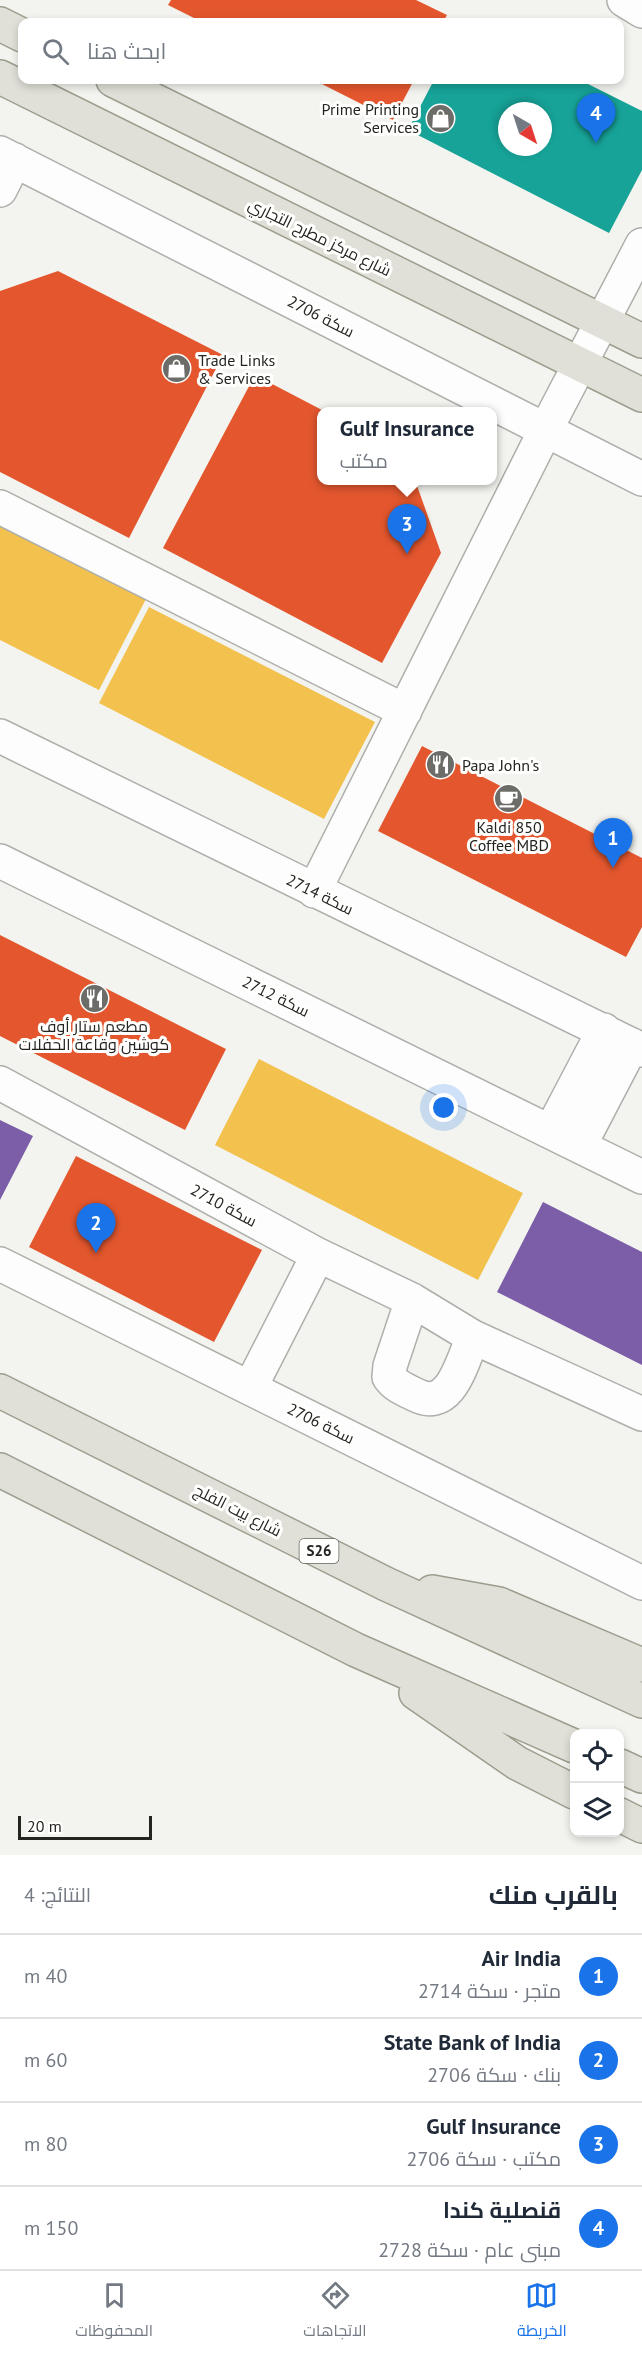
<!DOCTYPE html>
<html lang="ar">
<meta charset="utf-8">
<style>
:root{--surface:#fff;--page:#f6f6f7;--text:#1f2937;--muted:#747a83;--line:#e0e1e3;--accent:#1a73e8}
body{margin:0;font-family:"PT Sans",Cairo,sans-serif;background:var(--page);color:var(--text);direction:rtl}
.controls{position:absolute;right:18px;bottom:18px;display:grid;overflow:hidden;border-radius:12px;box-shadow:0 3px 9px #0003}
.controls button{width:54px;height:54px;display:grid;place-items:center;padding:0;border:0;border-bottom:2px solid var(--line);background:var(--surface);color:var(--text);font:30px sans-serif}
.compass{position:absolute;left:498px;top:102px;width:54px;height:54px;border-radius:50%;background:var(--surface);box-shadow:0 3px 9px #0003;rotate:141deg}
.scale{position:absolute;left:18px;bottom:15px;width:134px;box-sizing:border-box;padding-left:6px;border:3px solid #242421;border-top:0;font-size:16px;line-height:21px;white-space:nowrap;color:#242421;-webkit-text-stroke:4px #fffffe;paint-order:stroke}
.you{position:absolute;left:444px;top:1108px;width:21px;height:21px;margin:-15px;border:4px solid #fff;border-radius:50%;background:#1a73e8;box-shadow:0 0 0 9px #1a73e833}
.badge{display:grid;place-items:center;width:39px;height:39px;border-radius:50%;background:var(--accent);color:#fff;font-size:20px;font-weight:700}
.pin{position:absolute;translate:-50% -50px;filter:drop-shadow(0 2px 3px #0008)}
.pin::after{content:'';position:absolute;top:32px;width:21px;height:18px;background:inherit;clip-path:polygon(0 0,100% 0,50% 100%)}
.popup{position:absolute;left:317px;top:407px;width:180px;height:78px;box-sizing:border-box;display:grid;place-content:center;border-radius:12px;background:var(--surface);filter:drop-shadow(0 2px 4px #0005);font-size:20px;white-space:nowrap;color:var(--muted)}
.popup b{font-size:22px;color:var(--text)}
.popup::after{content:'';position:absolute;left:50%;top:100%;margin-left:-12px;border:12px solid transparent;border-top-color:var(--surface)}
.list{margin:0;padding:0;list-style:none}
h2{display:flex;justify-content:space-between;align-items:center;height:78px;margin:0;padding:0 24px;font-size:26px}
h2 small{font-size:20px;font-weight:400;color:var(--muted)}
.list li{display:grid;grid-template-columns:39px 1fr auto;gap:18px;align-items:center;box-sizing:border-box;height:84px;padding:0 24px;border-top:2px solid var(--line)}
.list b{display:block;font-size:22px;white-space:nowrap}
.list p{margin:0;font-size:20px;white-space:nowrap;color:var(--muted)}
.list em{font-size:20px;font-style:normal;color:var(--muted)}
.icon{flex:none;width:33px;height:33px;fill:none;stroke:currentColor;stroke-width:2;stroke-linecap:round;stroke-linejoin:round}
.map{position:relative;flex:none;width:642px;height:1855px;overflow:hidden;direction:ltr}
.search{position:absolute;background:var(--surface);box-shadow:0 3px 9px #0003;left:18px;right:18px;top:18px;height:66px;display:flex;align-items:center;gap:15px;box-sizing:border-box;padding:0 21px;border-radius:12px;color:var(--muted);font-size:22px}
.sheet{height:414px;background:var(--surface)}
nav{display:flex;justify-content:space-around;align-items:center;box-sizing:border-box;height:84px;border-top:2px solid var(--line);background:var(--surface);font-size:16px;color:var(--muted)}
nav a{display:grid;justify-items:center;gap:3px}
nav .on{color:var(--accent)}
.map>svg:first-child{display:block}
</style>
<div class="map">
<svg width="642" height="1855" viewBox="0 0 642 1855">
<rect width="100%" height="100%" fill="#f3f4ef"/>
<!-- homes -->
<path fill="#f2c14e" d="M0 522 147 597 99 690 0 640Z
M149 607 375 722 324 819 99 703Z
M259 1059 523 1193 478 1280 215 1145Z"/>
<!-- shops -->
<path fill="#e4572e" d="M171 0H416L447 15 443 22H202L168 5Z
M314 80H414L393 120Z
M58 271 223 355 129 538 0 472V291Z
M255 375 322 410V480H415L441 553 382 663 163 548Z
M422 746 642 858V927L626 957 378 831Z
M0 935 226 1049 185 1130 0 1036Z
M76 1156 262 1250 214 1342 29 1247Z"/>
<!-- offices -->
<path fill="#7b5ea7" d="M0 1120 33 1136 0 1200Z
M543 1202 642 1252V1365L497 1292Z"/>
<!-- public -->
<path fill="#17a398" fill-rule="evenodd" d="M434 80H580L642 111V170L609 233 408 130ZM507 111H543V147H507Z"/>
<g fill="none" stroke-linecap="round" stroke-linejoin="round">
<defs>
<path id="minor" d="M624 0 642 11
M0 153 642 479
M0 190 15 160
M0 507 405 711
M0 736 642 1050
M0 861 642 1177
M314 891 545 431 642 245
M0 1083 318 1255 250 1388
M551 1131 604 1030
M580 1145 632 1045
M318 1255 412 1300 473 1337 642 1414
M0 1264 642 1583
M412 1300 390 1366 389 1377C396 1387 406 1390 416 1395 451 1413 462 1361 473 1337"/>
<path id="major" d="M0 24 22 35
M0 77 642 395
M113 80 642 341
M0 1391 386 1584 642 1701
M0 1470 356 1650 574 1746
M432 1592 499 1604 642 1665
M416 1693 517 1763 574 1792
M620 1766 642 1776
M620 1815 642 1826"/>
</defs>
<!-- minor casing -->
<use href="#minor" stroke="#aeaeab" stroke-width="36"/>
<!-- major casing -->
<use href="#major" stroke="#9d9d8e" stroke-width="36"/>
<!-- minor -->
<use href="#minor" stroke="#fdfdfd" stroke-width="33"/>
<!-- major -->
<use href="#major" stroke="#e0e0d8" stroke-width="33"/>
</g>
<!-- icons -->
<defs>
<symbol id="shop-disc" viewBox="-11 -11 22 22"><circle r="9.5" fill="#6c6d69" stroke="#fffffe"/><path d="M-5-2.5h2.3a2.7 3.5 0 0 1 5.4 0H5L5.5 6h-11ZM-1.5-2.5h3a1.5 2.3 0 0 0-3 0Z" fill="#fff"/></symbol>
<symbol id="restaurant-disc" viewBox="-11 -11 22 22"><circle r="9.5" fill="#6c6d69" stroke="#fffffe"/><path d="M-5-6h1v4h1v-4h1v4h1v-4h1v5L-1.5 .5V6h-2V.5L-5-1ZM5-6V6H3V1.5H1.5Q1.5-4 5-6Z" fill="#fff"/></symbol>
<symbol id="cafe-disc" viewBox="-11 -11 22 22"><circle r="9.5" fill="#6c6d69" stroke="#fffffe"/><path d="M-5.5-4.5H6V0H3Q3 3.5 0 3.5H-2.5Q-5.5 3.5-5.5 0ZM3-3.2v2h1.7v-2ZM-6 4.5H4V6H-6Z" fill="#fff"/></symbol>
</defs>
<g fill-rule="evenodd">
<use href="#shop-disc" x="424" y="102" width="33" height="33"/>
<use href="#shop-disc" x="160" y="352" width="33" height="33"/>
<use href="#restaurant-disc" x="424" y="748" width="33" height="33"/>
<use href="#cafe-disc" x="492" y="782" width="33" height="33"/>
<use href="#restaurant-disc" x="78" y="982" width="33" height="33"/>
</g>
<g text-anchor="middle" stroke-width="6" stroke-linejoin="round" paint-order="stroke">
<!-- shield labels -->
<rect fill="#fffffe" stroke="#666663" stroke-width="1.5" x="299.5" y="1539" width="39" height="24" rx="4.5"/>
<g font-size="15" font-weight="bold" fill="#242421">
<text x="319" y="1556">S26</text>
</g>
<!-- poi labels -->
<g font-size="16" fill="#242421" stroke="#fffffe" text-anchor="start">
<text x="419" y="115" text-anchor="end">Prime Printing<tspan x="419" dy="18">Services</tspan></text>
<text x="198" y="366">Trade Links<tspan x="198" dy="18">&amp; Services</tspan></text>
<text x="462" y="771">Papa John's</text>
<text x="509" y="833" text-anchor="middle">Kaldi 850<tspan x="509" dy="18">Coffee MBD</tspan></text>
<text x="94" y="1032" text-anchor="middle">مطعم ستار أوف<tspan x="94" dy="18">كوشين وقاعة الحفلات</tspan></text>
</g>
<!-- street labels -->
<g font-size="16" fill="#242421" stroke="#fffffe">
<text transform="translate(320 237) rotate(26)" y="6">شارع مركز مطرح التجاري</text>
<text transform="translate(321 316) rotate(27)" y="6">سكة 2706</text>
<text transform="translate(320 894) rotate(26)" y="6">سكة 2714</text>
<text transform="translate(276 996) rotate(26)" y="6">سكة 2712</text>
<text transform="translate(224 1205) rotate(28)" y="6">سكة 2710</text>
<text transform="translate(321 1423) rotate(26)" y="6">سكة 2706</text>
<text transform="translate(238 1510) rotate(27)" y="6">شارع بيت الفلج</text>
</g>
</g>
</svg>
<div class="controls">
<button><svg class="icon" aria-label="locate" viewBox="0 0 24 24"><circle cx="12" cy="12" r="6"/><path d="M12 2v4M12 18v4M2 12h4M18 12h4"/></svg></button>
<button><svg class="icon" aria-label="layers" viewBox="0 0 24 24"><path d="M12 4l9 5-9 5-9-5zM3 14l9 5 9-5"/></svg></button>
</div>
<svg class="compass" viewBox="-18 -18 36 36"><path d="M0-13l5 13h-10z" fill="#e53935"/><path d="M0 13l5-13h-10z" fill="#747a83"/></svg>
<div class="scale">20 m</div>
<div class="you"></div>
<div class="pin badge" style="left:613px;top:868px">1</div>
<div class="pin badge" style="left:96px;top:1253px">2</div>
<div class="pin badge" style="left:407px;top:554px">3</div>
<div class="popup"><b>Gulf Insurance</b>مكتب</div>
<div class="pin badge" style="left:596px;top:143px">4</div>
<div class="search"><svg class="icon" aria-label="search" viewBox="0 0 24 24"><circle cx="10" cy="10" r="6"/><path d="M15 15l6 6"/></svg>ابحث هنا</div>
</div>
<section class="sheet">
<h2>بالقرب منك<small>النتائج: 4</small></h2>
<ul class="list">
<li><span class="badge">1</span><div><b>Air India</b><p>متجر · سكة 2714</p></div><em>40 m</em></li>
<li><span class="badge">2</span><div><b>State Bank of India</b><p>بنك · سكة 2706</p></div><em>60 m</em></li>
<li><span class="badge">3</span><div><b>Gulf Insurance</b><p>مكتب · سكة 2706</p></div><em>80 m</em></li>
<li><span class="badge">4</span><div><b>قنصلية كندا</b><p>مبنى عام · سكة 2728</p></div><em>150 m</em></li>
</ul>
</section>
<nav>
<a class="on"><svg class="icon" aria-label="map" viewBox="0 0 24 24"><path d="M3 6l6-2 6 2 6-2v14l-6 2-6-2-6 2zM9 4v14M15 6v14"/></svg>الخريطة</a>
<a><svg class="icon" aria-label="directions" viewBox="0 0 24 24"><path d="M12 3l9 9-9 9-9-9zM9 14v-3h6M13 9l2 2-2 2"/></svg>الاتجاهات</a>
<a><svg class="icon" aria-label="saved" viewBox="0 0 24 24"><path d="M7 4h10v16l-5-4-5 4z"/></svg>المحفوظات</a>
</nav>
